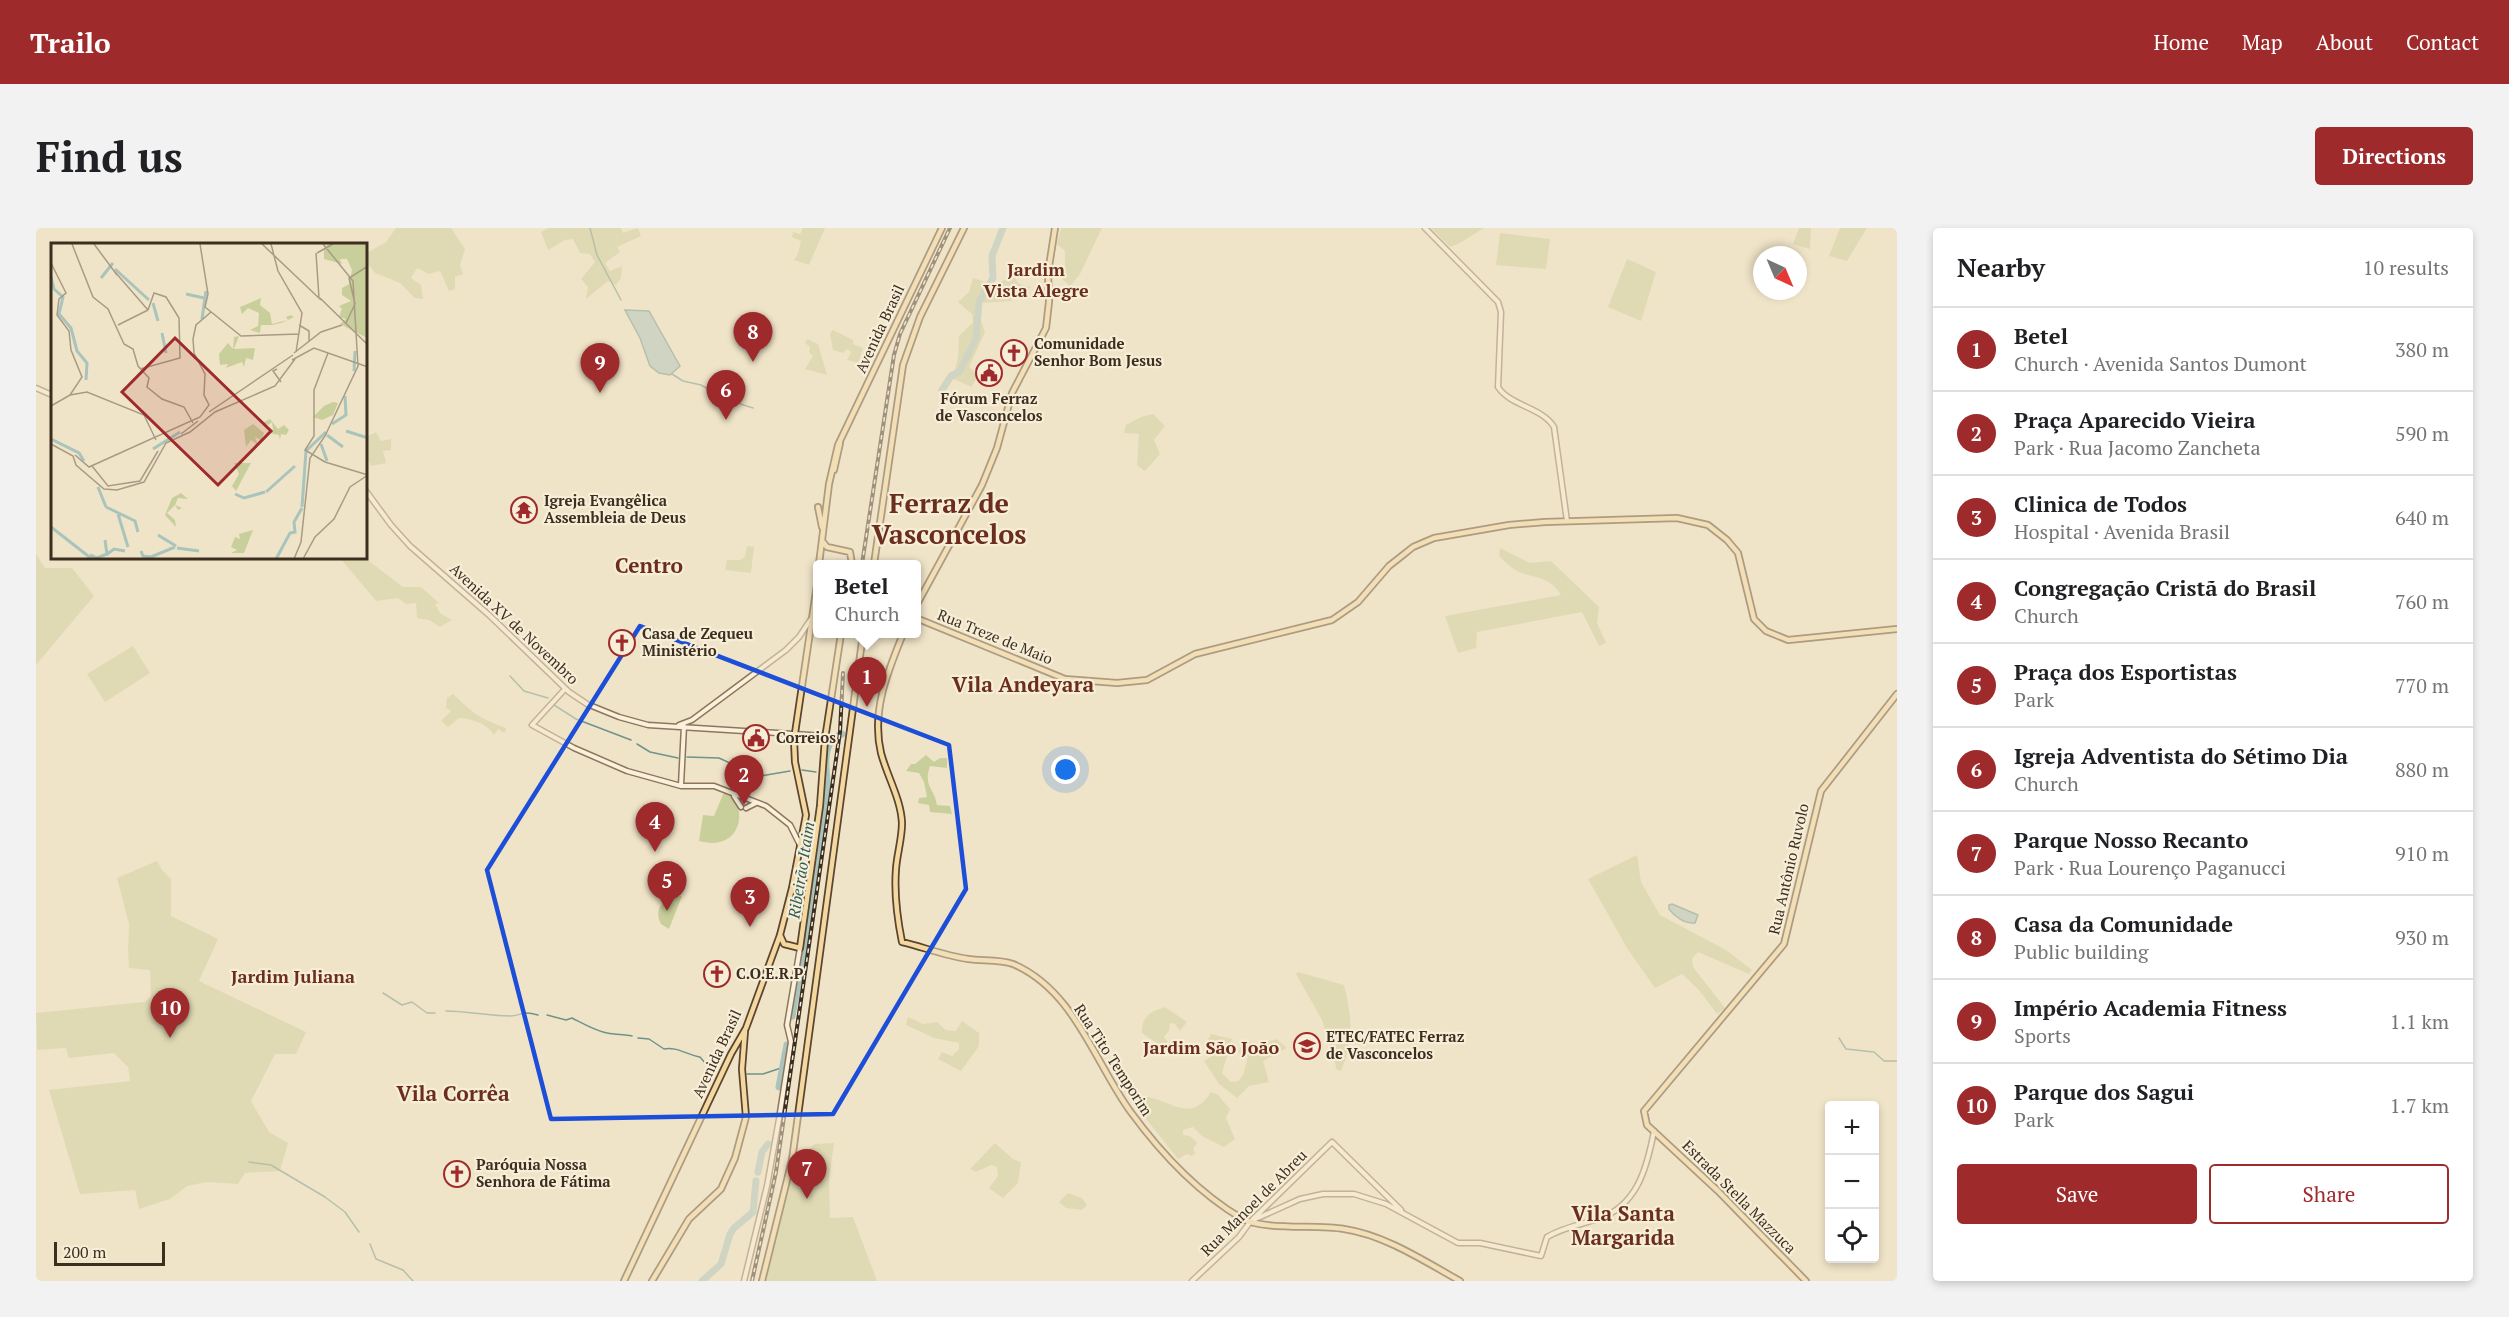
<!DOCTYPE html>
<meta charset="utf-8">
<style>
:root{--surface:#fff;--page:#f2f2f2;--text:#202124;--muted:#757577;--line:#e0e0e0;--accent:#9e2a2b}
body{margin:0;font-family:"PT Serif",serif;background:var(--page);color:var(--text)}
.controls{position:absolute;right:18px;bottom:18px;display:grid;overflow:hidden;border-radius:6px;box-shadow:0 3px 9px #0003}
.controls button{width:54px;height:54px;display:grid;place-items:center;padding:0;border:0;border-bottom:2px solid var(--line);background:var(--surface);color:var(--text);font:30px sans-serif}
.compass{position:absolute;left:1717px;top:18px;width:54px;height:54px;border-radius:50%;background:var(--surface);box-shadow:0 3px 9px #0003;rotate:136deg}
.scale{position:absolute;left:18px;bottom:15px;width:111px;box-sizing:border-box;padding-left:6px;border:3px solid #3d2e20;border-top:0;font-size:16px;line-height:21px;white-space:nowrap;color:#3d2e20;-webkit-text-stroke:4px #f7eed8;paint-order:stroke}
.you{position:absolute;left:1030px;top:542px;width:21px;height:21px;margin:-15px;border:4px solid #fff;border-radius:50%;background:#1a73e8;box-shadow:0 0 0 9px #1a73e833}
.badge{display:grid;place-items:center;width:39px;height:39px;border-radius:50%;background:var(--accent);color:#fff;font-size:20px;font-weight:700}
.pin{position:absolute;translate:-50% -50px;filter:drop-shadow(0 2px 3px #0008)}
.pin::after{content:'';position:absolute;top:32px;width:21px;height:18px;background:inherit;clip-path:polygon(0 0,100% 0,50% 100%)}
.popup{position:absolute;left:777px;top:332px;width:108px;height:78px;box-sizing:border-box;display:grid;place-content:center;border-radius:6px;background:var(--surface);filter:drop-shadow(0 2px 4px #0005);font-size:20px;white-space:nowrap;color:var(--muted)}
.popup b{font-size:22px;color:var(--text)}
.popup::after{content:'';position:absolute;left:50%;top:100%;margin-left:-12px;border:12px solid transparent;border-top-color:var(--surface)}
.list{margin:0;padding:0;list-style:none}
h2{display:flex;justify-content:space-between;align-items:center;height:78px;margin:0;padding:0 24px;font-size:26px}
h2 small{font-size:20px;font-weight:400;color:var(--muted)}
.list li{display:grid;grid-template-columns:39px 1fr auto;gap:18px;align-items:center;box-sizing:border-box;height:84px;padding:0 24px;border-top:2px solid var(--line)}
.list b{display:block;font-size:22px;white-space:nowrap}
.list p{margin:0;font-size:20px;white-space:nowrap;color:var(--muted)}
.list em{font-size:20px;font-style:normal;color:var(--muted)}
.actions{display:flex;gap:12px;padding:18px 24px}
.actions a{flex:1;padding:14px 0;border:2px solid var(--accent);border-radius:6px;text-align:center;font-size:21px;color:var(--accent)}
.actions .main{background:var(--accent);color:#fff}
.icon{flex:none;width:33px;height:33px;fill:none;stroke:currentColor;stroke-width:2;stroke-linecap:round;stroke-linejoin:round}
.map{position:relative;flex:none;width:1861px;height:1053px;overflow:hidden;border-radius:6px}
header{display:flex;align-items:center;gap:36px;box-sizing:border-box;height:84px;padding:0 30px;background:var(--accent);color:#fff}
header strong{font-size:28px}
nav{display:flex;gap:33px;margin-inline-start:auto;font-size:21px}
.intro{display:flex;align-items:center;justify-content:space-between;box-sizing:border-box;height:144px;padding:0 36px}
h1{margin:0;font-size:42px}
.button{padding:15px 27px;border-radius:6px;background:var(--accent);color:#fff;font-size:21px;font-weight:700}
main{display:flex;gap:36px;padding:0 36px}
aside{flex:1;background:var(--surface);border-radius:6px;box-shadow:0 3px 9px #0003}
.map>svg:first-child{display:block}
</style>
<header>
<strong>Trailo</strong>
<nav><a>Home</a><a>Map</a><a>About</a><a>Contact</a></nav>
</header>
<div class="intro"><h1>Find us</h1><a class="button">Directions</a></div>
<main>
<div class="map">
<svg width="1861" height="1053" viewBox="0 0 1861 1053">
<rect width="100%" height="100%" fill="#f0e4c8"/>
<!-- green -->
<path fill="#c9cf9b" d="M360 0H415L429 21 424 37 427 46 419 49V61L413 63 404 43 393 46 381 40 375 50 385 57 387 71 379 70 364 55 339 45 330 33 331 25 350 14Z
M513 0H585L587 5 602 0 605 8 581 19 584 24 569 35 574 43 586 38 585 50 580 57 572 53 550 71 552 59 545 51 559 34 554 26 544 25 537 11 529 12 512 22 505 4Z
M767 0H789L773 37 758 32 762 26 765 13 756 9 757 4 764 6Z
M1025 0H1066L1044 46 1034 58 1026 51 1029 38V23L1021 16Z
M1395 0H1448L1424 15 1414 19Z
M1763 0H1775L1774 21 1757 16Z
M1804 0H1831L1811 33 1793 28Z
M1464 5 1514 11 1510 41 1460 37Z
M1591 31 1620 44 1605 93 1572 79Z
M977 47 983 56 995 59 974 73 945 75 944 90 949 104 933 139 942 147 936 159 917 151 922 129 923 108 937 94 936 86 922 74 933 64 937 50 959 57Z
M797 102 817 112V116L827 120 822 135 811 132 815 124 811 121 807 125 797 122 794 106Z
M771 111 782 116 791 147 769 141 777 128 773 124 774 119 769 115Z
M1117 186 1129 198 1118 212 1124 226 1109 243 1101 237 1103 206 1088 205 1090 197 1105 189Z
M340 204 345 213 355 211V222L347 223 350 235 335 238 333 234 330 235V209Z
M711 318 718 319 715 345 689 342 691 332H704L709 329Z
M1464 320 1494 335 1515 333 1563 379 1561 395 1570 415 1563 418 1546 384 1441 404 1440 420 1422 425 1409 388 1525 367C1513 348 1500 351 1483 344 1475 340 1469 334 1463 328Z
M0 326 9 340H36L58 368 0 437Z
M304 330H329L367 359H385L403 375 399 376 404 385 416 392 404 399 393 392 381 390 380 375 370 376 362 370 340 373Z
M97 418 114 445 69 474 51 446Z
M417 466C438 486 443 490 470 500L469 505 462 501 458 507C450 495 437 491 423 490L412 499 405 493 415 483 410 480 411 470Z
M890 527 898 534 904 530H911V540L894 538C887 559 898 559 901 577L914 578 916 586 894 584 893 577 882 575 883 570 891 569 888 554 883 545 870 543 875 536H879Z
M688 564C709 573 708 605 687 613 679 616 671 615 663 613L667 587 678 588Z
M1601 627 1605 654 1624 687 1690 722 1716 742 1713 746 1662 724 1656 731 1657 739 1689 780 1681 786 1662 761 1646 746 1619 760 1591 720 1552 651Z
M121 633 126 642 135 651V688L182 711 163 753 270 804 260 826H239L215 873 233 904 252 915 244 943 209 945 202 956 171 954 151 958 134 971 103 981 99 962 44 966 13 862 94 853 92 839 78 825 33 830 30 820 1 822 0 785 108 774 115 769 114 742 93 740 92 722 93 696 81 650Z
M636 668H646L633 701 625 696C618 683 625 674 636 668Z
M1262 744 1308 757C1316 789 1318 813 1305 843L1301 842 1286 792 1260 746Z
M1129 779 1151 794 1144 803 1139 796 1134 795 1133 803 1128 809 1132 814 1125 818 1106 805C1105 789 1115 783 1129 779Z
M872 789 887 796 901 794 910 802 920 803 926 793 943 805V818L925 843 902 831 906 824 916 828 923 821V815L898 810 870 797Z
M1175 806 1196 811 1186 845 1195 854 1202 853 1207 847 1212 829 1202 824 1208 813 1225 816 1240 811 1251 820 1227 833 1233 854 1213 858 1201 870 1183 856 1168 833 1177 827 1182 818 1170 816Z
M1175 864 1181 866 1194 881 1190 890 1199 911 1188 919 1166 908 1157 899 1147 902V907L1154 908 1161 915 1157 921 1159 925 1156 928 1151 926 1142 931 1103 882 1098 870C1102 870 1108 869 1112 869 1137 874 1156 895 1175 864Z
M798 915 793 953 794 990 817 989 841 1053H730L759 933 779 916Z
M959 915 977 931 985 934 982 955 967 970 953 960 962 948 961 939 955 937 940 944 934 941Z
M1032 965 1046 970 1051 977 1046 982 1030 980 1023 974Z"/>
<!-- water -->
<path fill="#a9c4bc" stroke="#6f938a" stroke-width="1.5" d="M589 82 613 83 644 138 634 147 623 145 614 138 604 110Z
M1636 676 1662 687 1659 695C1649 696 1639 689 1633 681V677Z"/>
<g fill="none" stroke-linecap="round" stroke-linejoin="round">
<!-- stream -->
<path stroke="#6f938a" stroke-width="1.5" d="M554 0 561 27 585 72
M636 146 647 153 665 157 689 171 717 180
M474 448 488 463 512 470
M518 477 540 491 595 512
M601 516 614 524 642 530
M651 529 683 530 696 536 712 550 754 543
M766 542 780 544
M347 765 366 777 376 774 391 785H399
M410 783C431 783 453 788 474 788 486 788 484 782 502 787
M511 787 530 792 536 790C546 795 556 801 567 804 576 807 587 806 596 808
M602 810 613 811 628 821C639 818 652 827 664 829L670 836 681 839
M1803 810 1810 821 1838 824 1848 833H1861
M711 846H727L745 840
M213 934 235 937 289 969 309 984 323 1004
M334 1016 340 1031 367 1042 377 1053"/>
<!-- river -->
<path stroke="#a9c4bc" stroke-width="7" d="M906 162 915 148 923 144 940 111 943 74 957 50 956 28 967 0
M756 788C770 715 780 641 791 567 793 552 786 532 793 517 796 512 801 508 806 506
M743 859 751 817
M722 944 726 924 732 916
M666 1053 685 1036 694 1006 698 1000 717 984 720 953"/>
<defs>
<path id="minor" d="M1389 0 1462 74 1465 84 1462 159C1474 178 1506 179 1518 199L1531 293
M0 160 16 167
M330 263 355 297 374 318 453 387 533 464 551 476 583 489 612 497 789 508
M529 461 496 497 538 520 591 543 645 558H678L730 578 754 597 764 617
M643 497 656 492 750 422 763 409 775 391
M645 557 648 498
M698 568 705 579
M710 580 720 575
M1215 993 1264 971 1287 966H1318L1350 976 1422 1015H1444L1505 1028 1511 1009C1526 1000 1542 997 1559 992 1601 980 1611 940 1618 903
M708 1053 731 958 743 891 755 814 751 797 764 720
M1156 1053 1203 1009 1214 994 1296 914 1365 982"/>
<path id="major" d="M798 242 804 215
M782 279 786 299
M787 314 791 319 814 324 816 336
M783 336 793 256 802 217 906 0
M838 336 867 137 884 89 928 0
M880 378 946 257 961 220 976 165 1010 100 1013 74 1012 45 1019 0
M880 390 1029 451 1081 455 1111 452 1159 426 1296 392 1322 374 1353 338 1367 327 1377 319 1398 310 1473 297 1509 294 1641 290 1672 297 1691 312 1702 325 1718 391 1730 403 1752 412 1861 401
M867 406C852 443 835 483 845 525 851 548 865 571 866 595 866 611 861 626 860 641 858 666 861 689 866 714 887 719 910 728 932 731 946 733 964 731 977 736 1038 762 1058 833 1094 883 1124 924 1161 964 1205 990 1227 1003 1280 996 1308 1001 1349 1007 1388 1033 1424 1053
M766 610 774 602 780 606
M744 707 748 716 764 720 784 578 789 511 805 406
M588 1053 695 826 710 800 744 707 756 660 770 587 759 534 758 512 782 350
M616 1053 653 991 685 961 699 930 710 889 706 841 709 803
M726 1053 756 932 827 406
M1770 1053 1682 963 1611 897 1608 883 1748 716 1785 563 1861 466"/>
</defs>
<!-- minor casing -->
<use href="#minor" stroke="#8d765c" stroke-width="7"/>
<!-- major casing -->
<use href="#major" stroke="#5b4430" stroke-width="8"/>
<!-- minor -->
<use href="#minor" stroke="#faf1dc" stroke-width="4"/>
<!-- major -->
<use href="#major" stroke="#f3d9a0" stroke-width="4.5"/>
<defs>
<path id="rail" d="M826 336 858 127 864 106 914 0
M716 1053 740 944 804 504 807 445"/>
</defs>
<!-- rail casing -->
<use href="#rail" stroke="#3d2e20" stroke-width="4"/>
<!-- rail -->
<use href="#rail" stroke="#f7eed8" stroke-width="1.5" stroke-dasharray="4.5" stroke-linecap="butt"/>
</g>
<!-- marked area -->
<path d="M0 0H1861V1053H0ZM604 398 913 517 930 661 797 886 515 891 451 642Z" fill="#f0e4c8" fill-opacity=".55" fill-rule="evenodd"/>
<path fill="none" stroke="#1d4ed8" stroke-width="4.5" stroke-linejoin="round" d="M604 398 913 517 930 661 797 886 515 891 451 642Z"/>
<!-- icons -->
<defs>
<symbol id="church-ring" viewBox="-11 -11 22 22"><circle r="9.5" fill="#f7eed8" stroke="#9e2a2b" stroke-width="1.5"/><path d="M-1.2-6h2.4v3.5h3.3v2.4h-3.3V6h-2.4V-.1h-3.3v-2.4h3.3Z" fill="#9e2a2b"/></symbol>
<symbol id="civic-ring" viewBox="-11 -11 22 22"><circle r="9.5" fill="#f7eed8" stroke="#9e2a2b" stroke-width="1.5"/><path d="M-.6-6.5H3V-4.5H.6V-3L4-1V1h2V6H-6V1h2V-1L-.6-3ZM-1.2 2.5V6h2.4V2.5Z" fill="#9e2a2b"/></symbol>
<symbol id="temple-ring" viewBox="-11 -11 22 22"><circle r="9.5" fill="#f7eed8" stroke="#9e2a2b" stroke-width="1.5"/><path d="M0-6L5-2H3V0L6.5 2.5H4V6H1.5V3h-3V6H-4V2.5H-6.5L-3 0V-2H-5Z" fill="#9e2a2b"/></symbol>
<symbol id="university-ring" viewBox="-11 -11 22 22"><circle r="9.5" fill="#f7eed8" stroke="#9e2a2b" stroke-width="1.5"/><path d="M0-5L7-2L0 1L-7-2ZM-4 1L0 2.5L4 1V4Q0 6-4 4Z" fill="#9e2a2b"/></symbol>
</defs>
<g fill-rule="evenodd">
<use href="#church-ring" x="963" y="110" width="30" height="30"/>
<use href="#civic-ring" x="938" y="130" width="30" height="30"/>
<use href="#temple-ring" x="473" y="267" width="30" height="30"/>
<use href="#church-ring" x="571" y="400" width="30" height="30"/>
<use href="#civic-ring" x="705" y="495" width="30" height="30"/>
<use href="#church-ring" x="666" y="731" width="30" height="30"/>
<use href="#university-ring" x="1256" y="803" width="30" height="30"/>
<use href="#church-ring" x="406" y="931" width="30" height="30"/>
</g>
<g text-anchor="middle" stroke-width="4.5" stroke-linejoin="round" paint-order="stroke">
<!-- street labels -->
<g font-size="15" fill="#3d2e20" stroke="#f7eed8">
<text transform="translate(844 101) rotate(-65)" y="5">Avenida Brasil</text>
<text transform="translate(478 396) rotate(43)" y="5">Avenida XV de Novembro</text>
<text transform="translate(959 409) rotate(22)" y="5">Rua Treze de Maio</text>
<text transform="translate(1753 641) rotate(-77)" y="5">Rua Antônio Ruvolo</text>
<text transform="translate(681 826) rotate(-65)" y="5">Avenida Brasil</text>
<text transform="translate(1077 832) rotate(57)" y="5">Rua Tito Temporim</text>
<text transform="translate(1703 969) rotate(45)" y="5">Estrada Stella Mazzuca</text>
<text transform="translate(1218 975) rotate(-45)" y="5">Rua Manoel de Abreu</text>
</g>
<!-- poi labels -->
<g font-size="15" font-weight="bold" fill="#3d2e20" stroke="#f7eed8" text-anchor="start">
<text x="998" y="121">Comunidade<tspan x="998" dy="17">Senhor Bom Jesus</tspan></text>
<text x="953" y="176" text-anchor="middle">Fórum Ferraz<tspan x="953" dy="17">de Vasconcelos</tspan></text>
<text x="508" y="278">Igreja Evangêlica<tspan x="508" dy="17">Assembleia de Deus</tspan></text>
<text x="606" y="411">Casa de Zequeu<tspan x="606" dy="17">Ministério</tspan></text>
<text x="740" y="515">Correios</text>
<text x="700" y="751">C.O.E.R.P</text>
<text x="1290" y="814">ETEC/FATEC Ferraz<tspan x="1290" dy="17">de Vasconcelos</tspan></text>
<text x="440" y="942">Paróquia Nossa<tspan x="440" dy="17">Senhora de Fátima</tspan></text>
</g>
<!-- water labels -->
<g font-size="16" font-style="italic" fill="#2f5d5a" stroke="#f7eed8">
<text transform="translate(765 642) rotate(-81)" y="6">Ribeirão Itaim</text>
</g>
<!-- quarter labels -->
<g font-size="18" font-weight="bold" fill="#6b2e1e" stroke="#f7eed8">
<text x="1000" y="48">Jardim<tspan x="1000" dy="21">Vista Alegre</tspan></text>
<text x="257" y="755">Jardim Juliana</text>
<text x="1175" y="826">Jardim São João</text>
</g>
<!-- district labels -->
<g font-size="21" font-weight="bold" fill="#6b2e1e" stroke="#f7eed8">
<text x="613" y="345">Centro</text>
<text x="987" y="464">Vila Andeyara</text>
<text x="417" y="873">Vila Corrêa</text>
<text x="1587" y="993">Vila Santa<tspan x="1587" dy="24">Margarida</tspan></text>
</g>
<!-- town labels -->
<g font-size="27" font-weight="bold" fill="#6b2e1e" stroke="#f7eed8">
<text x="913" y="285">Ferraz de<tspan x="913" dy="31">Vasconcelos</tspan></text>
</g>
</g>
<!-- overview -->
<g transform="translate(15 15)">
<rect width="316" height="316" fill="#f0e4c8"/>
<path d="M273 1 275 5 276 1H316V95L289 81 295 76 288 74 291 66 288 63 300 58 291 52V45L298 41 301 27 296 16H289L291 21 273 16ZM210 55 209 62 219 70 221 81 237 77 235 74 240 72 243 74 239 76 248 79 239 76 237 77 230 80 221 82H210L209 90 199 87 207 83 208 70 197 65 191 71 189 64ZM188 93 183 106 204 105 202 117 195 115 193 124 191 119 175 125 177 121 169 122 168 111 177 100 182 106 183 94ZM282 159 287 160 282 172 271 177 262 174 273 163ZM219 176 227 186 233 182 238 187 235 192 230 191 229 197 228 192 218 190 222 188 221 179 217 182 211 180ZM202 181 213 190 210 197 204 194 207 202 200 197 195 204 193 187ZM183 220H200L185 248 181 243 188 231ZM130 250 137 256 127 255 124 262 131 265 127 267 124 262 116 270 124 277 125 284 114 272 121 255ZM202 287 193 310H180L186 307 180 304 184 294 189 296 188 291Z" fill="#c9cf9b"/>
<path fill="none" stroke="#a9c4bc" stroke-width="3" d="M64 26 98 57M0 34 3 46 12 54 8 71 20 85 26 108 36 120 35 137M50 35 62 20M135 51 153 55M102 60 107 78M151 76 155 48M111 90 115 110M303 128 304 108M281 181 295 172 294 153M295 188 317 195M276 192 292 204M0 196 28 210 33 218M270 201 276 218M102 206 129 189M47 244 55 264M215 249 244 223M184 251 193 255 214 249M55 264 84 278 87 289M251 264 255 208 275 189M67 271 77 304M0 284 41 316M107 292 125 303M126 305 148 308M90 308 92 313 100 314 124 304M39 312 46 315 56 311 54 297M55 312 63 306 74 308M225 316 239 290 244 289 243 279 251 265"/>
<path fill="none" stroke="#a89b85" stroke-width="1.5" d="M21 1 42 54 57 66 73 101 82 106 87 123 98 135 96 144 111 156 133 164 142 180M43 1 66 32M149 1 157 51 154 64 190 93 248 91M211 1 270 57M220 1 227 28 251 70 245 109M265 10 268 55M266 10 282 1M0 20 15 50 8 56 6 72 18 88 20 107 31 134 19 152M64 29 97 67M269 55 317 102M295 80 304 61 298 35 317 23M67 82 97 67M248 82 258 88V98M243 110 270 89 291 82M277 110 263 147V193L254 207 274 219 317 232M241 117 263 105 317 124M89 126 129 115 128 75 115 54 103 50 97 67M226 126 222 128 230 139M0 163 19 152 36 149 93 172 105 197M158 169 242 112M130 191 147 178M0 201 22 213 25 222 53 246 66 247 93 239 115 200 139 189 164 169 224 143 244 116M24 212 38 224 149 174 158 162 153 152 154 131 143 110 142 96 145 82 160 69M41 223 57 243 89 238 107 208M243 316 250 299 259 215 274 193 307 123 302 38 272 1M252 316 264 294 283 276 299 244 317 232"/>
<path fill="#9e2a2b" fill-opacity="0.15" stroke="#9e2a2b" stroke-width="3" d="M124 95 220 188 167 242 71 149Z"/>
<rect width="316" height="316" fill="none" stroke="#3d2e20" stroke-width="3"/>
</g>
</svg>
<div class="controls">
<button>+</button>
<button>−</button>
<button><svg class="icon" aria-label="locate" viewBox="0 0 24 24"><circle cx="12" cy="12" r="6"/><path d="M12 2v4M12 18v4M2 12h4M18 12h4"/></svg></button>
</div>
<svg class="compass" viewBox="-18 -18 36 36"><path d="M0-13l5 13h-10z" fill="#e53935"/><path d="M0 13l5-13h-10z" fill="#757577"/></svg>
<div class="scale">200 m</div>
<div class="you"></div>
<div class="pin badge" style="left:831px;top:479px">1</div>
<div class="popup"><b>Betel</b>Church</div>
<div class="pin badge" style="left:708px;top:577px">2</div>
<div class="pin badge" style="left:714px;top:699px">3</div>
<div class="pin badge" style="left:619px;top:624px">4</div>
<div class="pin badge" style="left:631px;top:683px">5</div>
<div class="pin badge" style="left:690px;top:192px">6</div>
<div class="pin badge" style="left:771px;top:971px">7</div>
<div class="pin badge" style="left:717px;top:134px">8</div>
<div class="pin badge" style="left:564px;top:165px">9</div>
<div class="pin badge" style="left:134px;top:810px">10</div>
</div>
<aside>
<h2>Nearby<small>10 results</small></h2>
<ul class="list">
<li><span class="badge">1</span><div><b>Betel</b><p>Church · Avenida Santos Dumont</p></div><em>380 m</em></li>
<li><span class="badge">2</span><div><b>Praça Aparecido Vieira</b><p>Park · Rua Jacomo Zancheta</p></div><em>590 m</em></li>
<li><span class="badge">3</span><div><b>Clinica de Todos</b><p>Hospital · Avenida Brasil</p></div><em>640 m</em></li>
<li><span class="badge">4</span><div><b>Congregação Cristã do Brasil</b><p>Church</p></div><em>760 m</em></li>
<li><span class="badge">5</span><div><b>Praça dos Esportistas</b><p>Park</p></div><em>770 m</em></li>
<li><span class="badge">6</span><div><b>Igreja Adventista do Sétimo Dia</b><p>Church</p></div><em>880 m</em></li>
<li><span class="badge">7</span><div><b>Parque Nosso Recanto</b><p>Park · Rua Lourenço Paganucci</p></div><em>910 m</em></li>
<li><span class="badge">8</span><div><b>Casa da Comunidade</b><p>Public building</p></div><em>930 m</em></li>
<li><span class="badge">9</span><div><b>Império Academia Fitness</b><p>Sports</p></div><em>1.1 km</em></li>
<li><span class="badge">10</span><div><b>Parque dos Sagui</b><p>Park</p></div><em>1.7 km</em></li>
</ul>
<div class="actions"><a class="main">Save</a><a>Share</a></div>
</aside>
</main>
